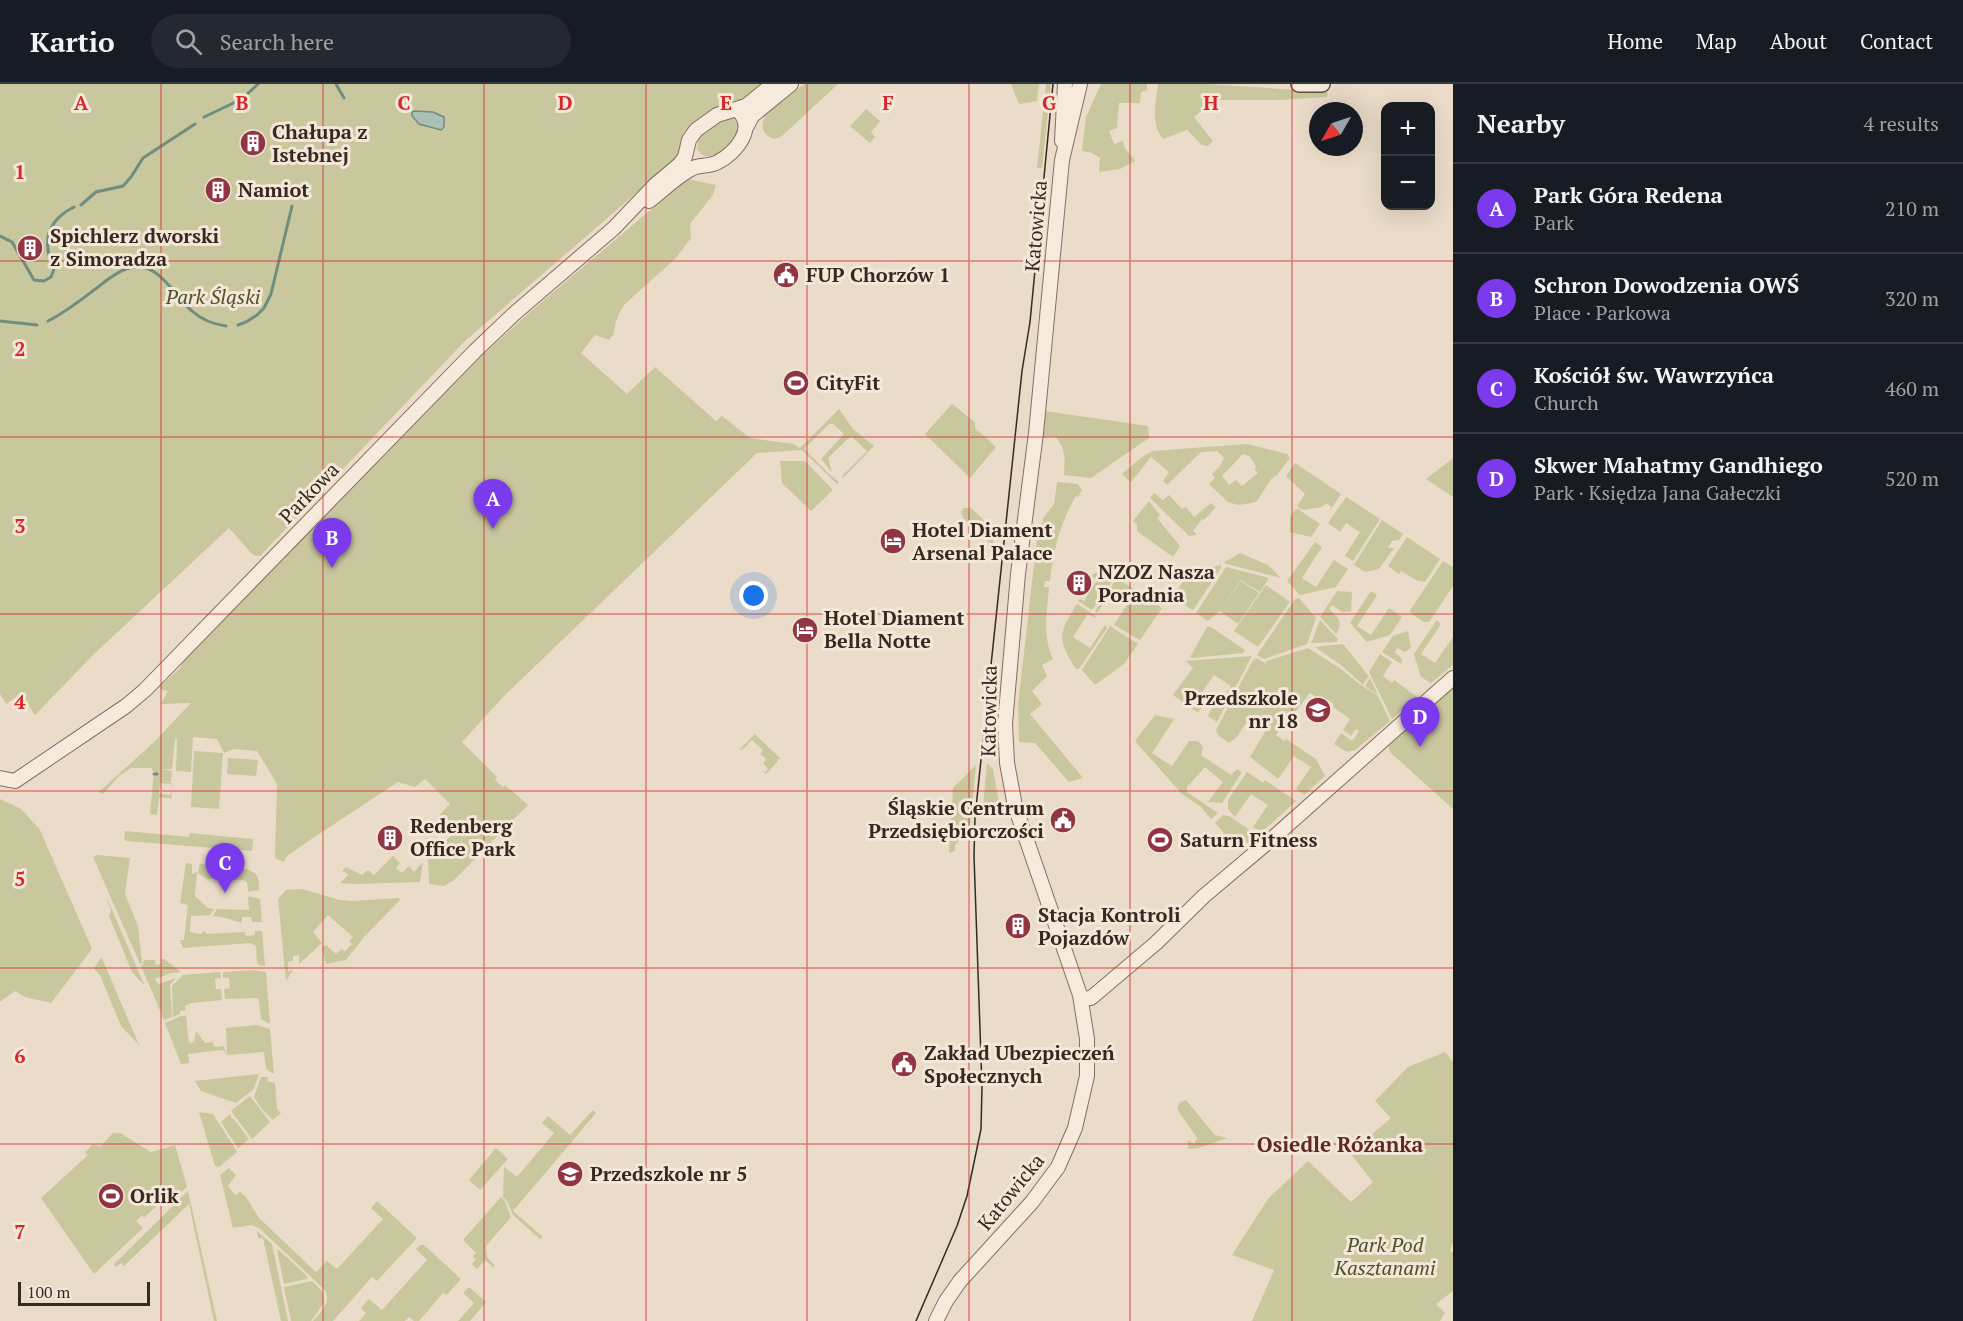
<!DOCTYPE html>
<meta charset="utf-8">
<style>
:root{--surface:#171b24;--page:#242831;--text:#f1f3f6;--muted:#9ea1a6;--line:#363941;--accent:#7c3aed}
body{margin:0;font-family:"PT Serif",serif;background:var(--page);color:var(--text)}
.controls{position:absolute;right:18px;top:18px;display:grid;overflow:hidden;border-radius:12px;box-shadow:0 6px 24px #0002}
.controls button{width:54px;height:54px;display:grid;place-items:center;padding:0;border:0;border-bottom:2px solid var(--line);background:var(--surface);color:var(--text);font:30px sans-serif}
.compass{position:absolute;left:1309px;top:18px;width:54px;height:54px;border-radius:50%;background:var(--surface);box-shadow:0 6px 24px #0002;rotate:231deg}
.scale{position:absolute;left:18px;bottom:15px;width:132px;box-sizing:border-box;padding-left:6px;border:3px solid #372922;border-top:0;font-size:16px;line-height:21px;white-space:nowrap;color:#372922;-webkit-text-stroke:4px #f3e7d8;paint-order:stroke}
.you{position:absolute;left:754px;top:512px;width:21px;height:21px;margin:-15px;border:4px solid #fff;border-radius:50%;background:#1a73e8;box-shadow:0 0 0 9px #1a73e833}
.badge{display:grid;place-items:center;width:39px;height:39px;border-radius:50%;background:var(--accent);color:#fff;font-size:20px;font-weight:700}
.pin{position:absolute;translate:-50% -50px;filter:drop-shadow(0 2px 3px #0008)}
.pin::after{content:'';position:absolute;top:32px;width:21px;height:18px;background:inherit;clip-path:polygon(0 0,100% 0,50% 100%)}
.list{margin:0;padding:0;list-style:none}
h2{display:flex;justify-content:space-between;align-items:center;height:78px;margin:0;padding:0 24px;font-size:26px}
h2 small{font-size:20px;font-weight:400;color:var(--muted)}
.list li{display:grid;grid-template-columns:39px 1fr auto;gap:18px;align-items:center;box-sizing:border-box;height:90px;padding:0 24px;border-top:2px solid var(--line)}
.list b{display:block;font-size:22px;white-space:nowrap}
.list p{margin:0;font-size:20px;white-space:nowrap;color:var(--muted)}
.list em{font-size:20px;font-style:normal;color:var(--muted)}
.icon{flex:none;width:33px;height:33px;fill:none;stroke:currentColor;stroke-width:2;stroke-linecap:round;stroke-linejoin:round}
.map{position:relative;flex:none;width:1453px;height:1237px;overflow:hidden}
header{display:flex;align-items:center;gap:36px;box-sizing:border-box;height:84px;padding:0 30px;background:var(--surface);border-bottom:2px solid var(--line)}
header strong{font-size:28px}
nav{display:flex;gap:33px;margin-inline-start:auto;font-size:21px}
.search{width:420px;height:54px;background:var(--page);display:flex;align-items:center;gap:15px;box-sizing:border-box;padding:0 21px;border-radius:33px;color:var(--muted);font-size:22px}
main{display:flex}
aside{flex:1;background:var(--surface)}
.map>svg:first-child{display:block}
</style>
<header>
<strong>Kartio</strong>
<div class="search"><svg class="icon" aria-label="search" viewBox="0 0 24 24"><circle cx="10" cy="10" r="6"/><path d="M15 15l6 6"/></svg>Search here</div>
<nav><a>Home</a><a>Map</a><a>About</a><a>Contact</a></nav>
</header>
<main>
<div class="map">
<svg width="1453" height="1237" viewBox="0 0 1453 1237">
<rect width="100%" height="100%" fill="#ebdcc9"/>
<!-- green -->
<path fill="#c8c79e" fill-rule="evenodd" d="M0 0H762L741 16 732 17 684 48 678 73 465 257 260 472 253 471 229 444 93 571 35 631 21 610 6 620 0 610Z
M804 0H838L782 52 775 55C763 52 759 42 766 31Z
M1011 0H1039L1037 17 1019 20Z
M1046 0H1051L1042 84H1037Z
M1101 0H1147V6L1141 8 1140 19H1119L1117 44 1109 47 1114 60 1123 57 1124 63 1135 77 1120 85 1099 88 1100 74 1092 69 1082 67 1086 33Z
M1158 0H1207L1328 8 1327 13 1281 16H1214L1194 33 1213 57 1208 62 1202 61 1187 46 1163 55C1150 40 1156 18 1158 0Z
M866 25 880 37 871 48 875 53 870 59 850 42Z
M726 34H733L739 40C741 57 711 87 697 65L699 53 717 38Z
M687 95 716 101 713 111 690 140 691 154 676 174 625 220C618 230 615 238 614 250L609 256 595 251 581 269 627 310 655 283 716 337 722 332 750 354 794 360 800 364 839 325 853 345 874 362 843 394 842 392 867 367 851 352 828 374 832 388 821 375 844 350 833 340H829L804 365 830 391 839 398 837 400 802 366 757 369 504 612 462 658 497 693 495 696 503 703 505 701 528 721 454 796 444 802 429 800 428 773 451 752 437 738V734L450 720 425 695 415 703 398 698 310 756 286 773 284 778 275 774 277 700 257 667 234 665 224 669 217 655 193 653 191 688 176 687 177 655H175L172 685H163L172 687 171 698 160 697 172 699V704L171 700 160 699 159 710 170 711 172 706 171 717 170 714 159 713 157 731 150 730 154 688 151 684H131L118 693 103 710 99 708 153 659 191 619 161 620 168 607 162 606 159 603 180 584 185 575 298 456 480 270 485 269 530 228Z
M952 320 975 338V344L996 363 970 394 925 350Z
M1045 327 1148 342 1149 354 1091 394 1064 391C1065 376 1066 364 1055 352L1043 354Z
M1247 360 1287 370 1290 374 1277 391 1272 394 1257 417 1252 419 1238 421 1228 418 1209 400 1215 394 1212 390 1220 382 1224 374 1217 367 1201 368 1167 401 1163 397 1169 388 1151 373 1131 398 1122 390 1142 373 1153 367ZM1243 370 1249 372 1256 382 1255 385 1258 389 1242 402 1236 396 1229 401 1222 392Z
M1453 374V413L1426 395Z
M780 377H805L833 406 811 427 782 399Z
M1295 379 1341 410 1329 428 1331 423 1326 419 1322 423 1303 426 1297 422 1305 410 1286 392Z
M1057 398 1078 400 1082 406 1078 413 1076 412C1060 439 1053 467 1050 497H1045L1044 503H1049C1047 530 1042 551 1053 575L1042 581 1047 592 1032 607 1042 620 1030 630 1083 694 1069 698 1035 659 1019 658 1018 621 1037 455 1044 433 1054 420Z
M1154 409 1163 416 1169 411 1182 425 1186 423 1194 433 1211 419 1216 423 1204 436 1202 435 1193 447 1197 451 1189 452 1150 414Z
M1346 413 1380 435 1353 477 1345 472 1360 448 1346 439 1340 448 1328 439Z
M1149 417 1160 431 1157 434 1180 462 1173 473 1137 447V440L1133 437Z
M964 424H971L987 439 994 442 993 462 963 434 961 428Z
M1298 425 1320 440 1311 453 1290 448V433L1295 426Z
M1382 436 1403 450 1399 456 1392 457 1388 464H1394L1379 485 1365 488 1354 481Z
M1407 453 1440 475 1425 498 1416 496 1401 487 1399 490 1388 482Z
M1315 458 1322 463 1302 494 1316 503 1334 476 1348 485 1336 503 1300 511 1287 497Z
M1240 469 1268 481 1281 494 1223 479Z
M1443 477 1453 483V502L1429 538H1424L1409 528Z
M1221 481V484L1194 525 1192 526 1173 512 1190 488Z
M1226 483 1269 494 1260 508 1241 496 1220 526 1241 497 1259 509 1238 540 1220 527 1208 537 1196 529Z
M1105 487 1115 493 1092 526 1078 517 1080 515 1084 517 1097 496 1092 492 1093 490Z
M1117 494 1162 524 1140 556 1114 541 1130 516 1114 505 1097 529 1095 527Z
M1266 501 1290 518 1258 563 1234 547Z
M1337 507 1352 508 1351 527 1342 528 1332 521 1329 525C1338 533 1344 538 1336 550L1320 533Z
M1371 507 1377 511 1357 542 1371 551 1389 524 1402 533 1390 551 1367 558 1350 539Z
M1299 514 1316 534 1307 560 1264 575 1257 571 1295 515Z
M1077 520 1096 532 1095 534 1088 530 1073 553 1090 564 1105 541 1107 544 1079 585H1076C1056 554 1059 549 1077 520Z
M1320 536 1338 555 1337 558 1311 559Z
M1437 536 1441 540 1421 570 1435 579 1453 553V581L1431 599 1421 593 1414 570Z
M1110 542 1138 560 1124 580 1095 601 1082 586Z
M1207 543H1211L1245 566 1243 569 1193 574 1190 573Z
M1408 547 1411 564 1405 568 1397 564 1395 568 1402 575 1401 580 1382 568 1393 552Z
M1343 560 1370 594 1378 611 1365 602 1370 594 1368 593 1363 601 1341 581 1315 563Z
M1308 564 1341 585 1358 599 1378 612 1390 637 1355 666 1347 668 1334 660 1341 649 1352 657 1359 647 1356 645 1351 652 1343 646 1350 635 1333 623 1334 620 1328 616 1325 619 1310 609 1289 636 1287 635 1276 651 1284 657 1286 655 1316 675 1325 692 1304 711 1296 705 1311 683 1294 672 1279 694H1277L1250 673 1268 643 1251 632 1236 654 1229 659 1218 651 1216 646 1253 576 1257 574 1265 579 1267 577Z
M1380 570 1392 578 1383 592 1392 599 1394 596 1417 613 1392 635 1369 588Z
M1252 572 1217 638 1208 632 1213 622 1217 624 1231 602 1214 591 1199 613 1206 617 1198 629 1173 611 1193 584 1186 577Z
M1453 603V725L1390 668 1388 659Z
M1155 631 1174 635 1152 669 1172 682 1189 657H1198L1203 663 1201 671 1231 691 1237 685 1242 688 1222 719 1208 718 1223 698 1205 683 1187 703V708L1218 729 1211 735 1201 723 1181 709 1135 657Z
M755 650 781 675H777L778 677 766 690 762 686 765 688 768 685 763 679 766 675 760 670 763 666 752 656 743 665 739 666 747 658 748 659V657Z
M194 667 223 669 219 725 191 723Z
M228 674 258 676 256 692 227 690Z
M987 679 993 685 999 718 982 734Z
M976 681 970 744 955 761V767L949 769 953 704Z
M1247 688 1263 699 1265 696 1296 717 1262 748 1253 743 1268 721 1251 710 1235 733 1228 725V716Z
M0 715 21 725 40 746 92 865 51 919 25 913 15 907 0 918Z
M1223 731 1229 732 1258 752 1250 759 1231 757 1215 739Z
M125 747 189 753 190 749 253 755 252 767 126 757 124 755Z
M97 771 130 774 125 810 138 842 142 879 140 880 93 773Z
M393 772 400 779 396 784 402 789 409 782 414 788 423 778 420 798 357 800 340 799 347 792 348 790 342 787 346 783 362 791 368 786 374 791Z
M186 779 192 780V790L197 788 195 812 208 824 214 825 210 831 191 832 190 848 200 850 205 847 206 850 245 848 246 852 255 851V847H262L265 882 260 881 257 879 256 862 250 859 183 864 180 856H184L188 821 180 819Z
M200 780C212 781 250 780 257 792 259 796 259 801 259 806L248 808 247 798 243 796 207 795 198 789Z
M302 805 340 816 352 817 399 814 400 816 365 852 346 876 326 880 322 864 326 861 336 870 341 865 345 867 352 860 349 857 353 853 328 831 313 848 322 859 299 880V871L293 872V877L288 878V887L293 886 286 897 278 815 286 806Z
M106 812 144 900V901L132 888 109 832 111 827Z
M249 812 260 815 262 838H252L251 833H242V839L222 833 213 832 217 825 249 826 248 814Z
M102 874 139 961 121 942 100 891 94 885 99 876Z
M161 875H164L181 888 171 889 155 895 158 900 176 894 170 901 172 933 164 936 141 882 143 881 144 876H155L156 881 161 880Z
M253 886 266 888 270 940 261 935 259 916 257 914 225 915 224 905 230 904 229 894H223V888Z
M220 888 221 894 215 895 216 905H221L222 916 191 919 185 922 186 926 180 927V930L173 933 172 902 183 891Z
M181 932H186L189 959 194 958 196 947 205 959 213 958 214 963 224 962 226 971 223 966 188 970 189 979 181 980 165 939Z
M257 941 270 945 274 990 266 985 264 968 227 971 226 944Z
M1445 968 1453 978V1158L1450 1167 1453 1169V1207L1436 1220 1445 1229 1440 1237H1252L1274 1186 1232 1171 1268 1115 1308 1077 1351 1118 1373 1098 1350 1069 1391 1034 1375 1017 1408 983Z
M259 990 254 1005 236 1019 201 1007 195 997Z
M261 993H268L267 997 275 999 277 1025 281 1029 273 1036 261 1024 254 1013Z
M250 1012 270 1038 252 1055 231 1027Z
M1186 1016 1215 1051 1227 1054 1199 1064 1188 1065V1056L1194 1060 1197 1054 1177 1025 1180 1018Z
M593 1026 596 1029 513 1127 543 1153 540 1155 513 1131 507 1117 503 1113 504 1083 517 1093 554 1049 542 1039 548 1032 570 1051Z
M199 1028 213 1030 236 1066 237 1068 219 1083 215 1082Z
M230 1030 232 1035H234L249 1055 238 1064 221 1038Z
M113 1049H120L151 1068 175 1061 187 1103 176 1113 167 1112 145 1133 141 1132 136 1137 143 1144 94 1190 41 1114 88 1071 85 1068 93 1060 100 1063Z
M496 1064 508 1075 480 1106 469 1096Z
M229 1084 236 1091 228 1102 235 1111 240 1108 246 1113 259 1134 316 1188 327 1177 337 1185 383 1135 371 1124 377 1117 417 1154 377 1197 372 1193 333 1237H313C321 1228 332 1218 325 1206L259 1144 251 1141 233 1144 220 1091Z
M188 1107 217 1237H214L189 1120 124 1182 121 1179 116 1183 114 1180Z
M501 1113 505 1117 511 1133 486 1162 487 1173 495 1182 493 1183 485 1176 477 1185 472 1180 476 1175 473 1173 476 1169 463 1156Z
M257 1147 272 1160 288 1237H281L263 1154H258Z
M420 1161H424L461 1195 447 1211 443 1209 419 1237H414L409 1233 405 1237H359L366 1229 361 1224 369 1215 382 1226 427 1176 416 1165Z
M277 1166H279L308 1193 307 1195 284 1200Z
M312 1197 323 1208 324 1219 311 1237H291L284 1203Z
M469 1203 486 1218 470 1237H458L474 1219 463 1209Z"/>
<!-- water -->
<path fill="#aabfb6" stroke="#718d82" stroke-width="1.5" d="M415 27 433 28 444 33V43L441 46 419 40 412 32V28Z"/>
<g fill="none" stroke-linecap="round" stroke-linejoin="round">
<!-- stream -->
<path stroke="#718d82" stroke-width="3" d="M336 0 344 14
M204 33 242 15 258 0
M81 121 96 108 123 102 131 93 143 74 195 40
M0 152 12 158 34 196 44 197 51 193 54 185C42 159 46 137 74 123
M0 237 37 241
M48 237C66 228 82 215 98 203 107 196 115 189 126 185 157 173 173 211 192 227 202 236 212 240 226 242
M238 241 246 238 257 231 264 224 271 210 292 122
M154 690H157"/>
<defs>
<path id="tertiary" d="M747 42 752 32 791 0
M1062 57 1065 0
M649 117C662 107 677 92 691 85 699 80 710 83 718 78 736 69 758 42 737 26
M0 694 15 697 126 622 145 606 475 267 515 229 614 144 655 101 680 80 685 73 689 56 696 46 717 31 746 22 773 0
M1081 915 1091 914 1156 859 1204 812 1274 753 1453 594
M936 1237 946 1217 960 1197 1032 1118 1058 1083 1075 1044 1087 992V955L1080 911 1015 722 1007 679 1005 640 1018 490 1036 349 1062 76 1080 0"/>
<path id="secondary" d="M1299 0H1322"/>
</defs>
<!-- tertiary casing -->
<use href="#tertiary" stroke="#856e60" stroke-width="16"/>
<!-- secondary casing -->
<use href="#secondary" stroke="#674f43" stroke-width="18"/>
<!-- tertiary -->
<use href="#tertiary" stroke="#f6eadc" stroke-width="14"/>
<!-- secondary -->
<use href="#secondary" stroke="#f6eadc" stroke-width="15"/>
<!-- tram -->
<path stroke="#372922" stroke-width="1.5" d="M916 1237 957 1142 967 1112 981 1045 982 1003 974 772 975 733 1022 287 1030 238 1053 0"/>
</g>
<!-- grid -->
<path fill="none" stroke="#d62828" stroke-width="1.5" stroke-opacity="0.55" d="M161 0V1237M323 0V1237M484 0V1237M646 0V1237M807 0V1237M969 0V1237M1130 0V1237M1292 0V1237M0 177H1453M0 353H1453M0 530H1453M0 707H1453M0 884H1453M0 1060H1453"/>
<!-- icons -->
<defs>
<symbol id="building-disc" viewBox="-11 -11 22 22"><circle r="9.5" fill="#8f3543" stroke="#f3e7d8"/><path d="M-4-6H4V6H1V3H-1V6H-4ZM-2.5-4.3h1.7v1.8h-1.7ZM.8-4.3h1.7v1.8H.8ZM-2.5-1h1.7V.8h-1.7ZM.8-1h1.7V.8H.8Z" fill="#fff"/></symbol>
<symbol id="civic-disc" viewBox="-11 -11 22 22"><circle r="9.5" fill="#8f3543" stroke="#f3e7d8"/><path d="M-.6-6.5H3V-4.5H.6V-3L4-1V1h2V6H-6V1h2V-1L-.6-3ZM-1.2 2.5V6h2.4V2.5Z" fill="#fff"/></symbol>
<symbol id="stadium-disc" viewBox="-11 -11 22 22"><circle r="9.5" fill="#8f3543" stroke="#f3e7d8"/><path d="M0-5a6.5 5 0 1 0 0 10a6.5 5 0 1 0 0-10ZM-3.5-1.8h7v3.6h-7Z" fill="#fff"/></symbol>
<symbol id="hotel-disc" viewBox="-11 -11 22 22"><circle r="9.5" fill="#8f3543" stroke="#f3e7d8"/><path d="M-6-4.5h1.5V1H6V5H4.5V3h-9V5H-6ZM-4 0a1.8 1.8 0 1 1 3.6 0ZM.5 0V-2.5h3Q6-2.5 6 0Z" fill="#fff"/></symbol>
<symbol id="school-disc" viewBox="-11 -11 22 22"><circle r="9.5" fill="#8f3543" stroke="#f3e7d8"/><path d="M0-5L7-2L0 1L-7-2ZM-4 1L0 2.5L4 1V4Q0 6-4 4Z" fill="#fff"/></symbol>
</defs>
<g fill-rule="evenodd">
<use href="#building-disc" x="238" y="44" width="30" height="30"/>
<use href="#building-disc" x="203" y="91" width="30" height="30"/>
<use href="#building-disc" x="15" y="149" width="30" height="30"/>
<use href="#civic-disc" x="771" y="176" width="30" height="30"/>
<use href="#stadium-disc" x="781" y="284" width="30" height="30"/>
<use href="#hotel-disc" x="878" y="442" width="30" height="30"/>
<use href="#building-disc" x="1064" y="484" width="30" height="30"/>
<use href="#hotel-disc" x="790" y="531" width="30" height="30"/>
<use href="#school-disc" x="1303" y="611" width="30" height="30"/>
<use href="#civic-disc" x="1048" y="721" width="30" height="30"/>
<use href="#building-disc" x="375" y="739" width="30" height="30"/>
<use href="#stadium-disc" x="1145" y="741" width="30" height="30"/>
<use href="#building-disc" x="1003" y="827" width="30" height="30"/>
<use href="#civic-disc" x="889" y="965" width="30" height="30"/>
<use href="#school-disc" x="555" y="1075" width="30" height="30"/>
<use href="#stadium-disc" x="96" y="1097" width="30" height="30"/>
</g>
<g text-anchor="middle" stroke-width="6" stroke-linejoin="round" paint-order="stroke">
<!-- poi labels -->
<g font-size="20" font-weight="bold" fill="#372922" stroke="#f3e7d8" text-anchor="start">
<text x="272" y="55">Chałupa z<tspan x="272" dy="23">Istebnej</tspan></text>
<text x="238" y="113">Namiot</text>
<text x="50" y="159">Spichlerz dworski<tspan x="50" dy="23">z Simoradza</tspan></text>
<text x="806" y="198">FUP Chorzów 1</text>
<text x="816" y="306">CityFit</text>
<text x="912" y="453">Hotel Diament<tspan x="912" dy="23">Arsenal Palace</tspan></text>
<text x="1098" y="495">NZOZ Nasza<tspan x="1098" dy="23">Poradnia</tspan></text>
<text x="824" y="541">Hotel Diament<tspan x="824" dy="23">Bella Notte</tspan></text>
<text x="1298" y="621" text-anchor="end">Przedszkole<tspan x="1298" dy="23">nr 18</tspan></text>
<text x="1044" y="731" text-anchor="end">Śląskie Centrum<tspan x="1044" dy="23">Przedsiębiorczości</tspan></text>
<text x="410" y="749">Redenberg<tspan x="410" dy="23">Office Park</tspan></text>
<text x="1180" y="763">Saturn Fitness</text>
<text x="1038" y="838">Stacja Kontroli<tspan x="1038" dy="23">Pojazdów</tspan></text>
<text x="924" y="976">Zakład Ubezpieczeń<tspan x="924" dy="23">Społecznych</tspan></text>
<text x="590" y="1097">Przedszkole nr 5</text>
<text x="130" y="1119">Orlik</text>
</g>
<!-- street labels -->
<g font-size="20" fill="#372922" stroke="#f3e7d8">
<text transform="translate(1036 142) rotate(-85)" y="7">Katowicka</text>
<text transform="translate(309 409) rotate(-46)" y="7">Parkowa</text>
<text transform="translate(989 627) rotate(-89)" y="7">Katowicka</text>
<text transform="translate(1011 1108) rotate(-51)" y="7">Katowicka</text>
</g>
<!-- park labels -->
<g font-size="20" font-style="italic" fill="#4e522a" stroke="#f3e7d8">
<text x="213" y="220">Park Śląski</text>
<text x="1385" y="1168">Park Pod<tspan x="1385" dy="23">Kasztanami</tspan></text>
</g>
<!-- neighbourhood labels -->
<g font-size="21" font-weight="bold" fill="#602925" stroke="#f3e7d8">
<text x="1340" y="1068">Osiedle Różanka</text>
</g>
</g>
<g font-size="20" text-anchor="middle" font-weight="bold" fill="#d62828" stroke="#f3e7d8" stroke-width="6" stroke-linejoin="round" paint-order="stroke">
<text x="81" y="26">A</text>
<text x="242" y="26">B</text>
<text x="404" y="26">C</text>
<text x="565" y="26">D</text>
<text x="726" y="26">E</text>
<text x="888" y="26">F</text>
<text x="1049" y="26">G</text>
<text x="1211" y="26">H</text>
<text x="20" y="95">1</text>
<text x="20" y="272">2</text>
<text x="20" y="449">3</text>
<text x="20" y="625">4</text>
<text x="20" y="802">5</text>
<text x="20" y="979">6</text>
<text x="20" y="1155">7</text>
</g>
</svg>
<div class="controls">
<button>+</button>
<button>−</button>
</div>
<svg class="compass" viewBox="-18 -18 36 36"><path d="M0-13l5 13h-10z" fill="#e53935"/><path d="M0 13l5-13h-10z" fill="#9ea1a6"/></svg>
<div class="scale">100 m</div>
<div class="you"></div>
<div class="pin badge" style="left:493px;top:445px">A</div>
<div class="pin badge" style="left:332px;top:484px">B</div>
<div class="pin badge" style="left:225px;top:809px">C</div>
<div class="pin badge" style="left:1420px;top:663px">D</div>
</div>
<aside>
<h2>Nearby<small>4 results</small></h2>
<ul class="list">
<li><span class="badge">A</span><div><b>Park Góra Redena</b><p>Park</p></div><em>210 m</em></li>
<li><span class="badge">B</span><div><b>Schron Dowodzenia OWŚ</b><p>Place · Parkowa</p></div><em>320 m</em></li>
<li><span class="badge">C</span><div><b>Kościół św. Wawrzyńca</b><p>Church</p></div><em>460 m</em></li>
<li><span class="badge">D</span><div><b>Skwer Mahatmy Gandhiego</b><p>Park · Księdza Jana Gałeczki</p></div><em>520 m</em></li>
</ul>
</aside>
</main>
